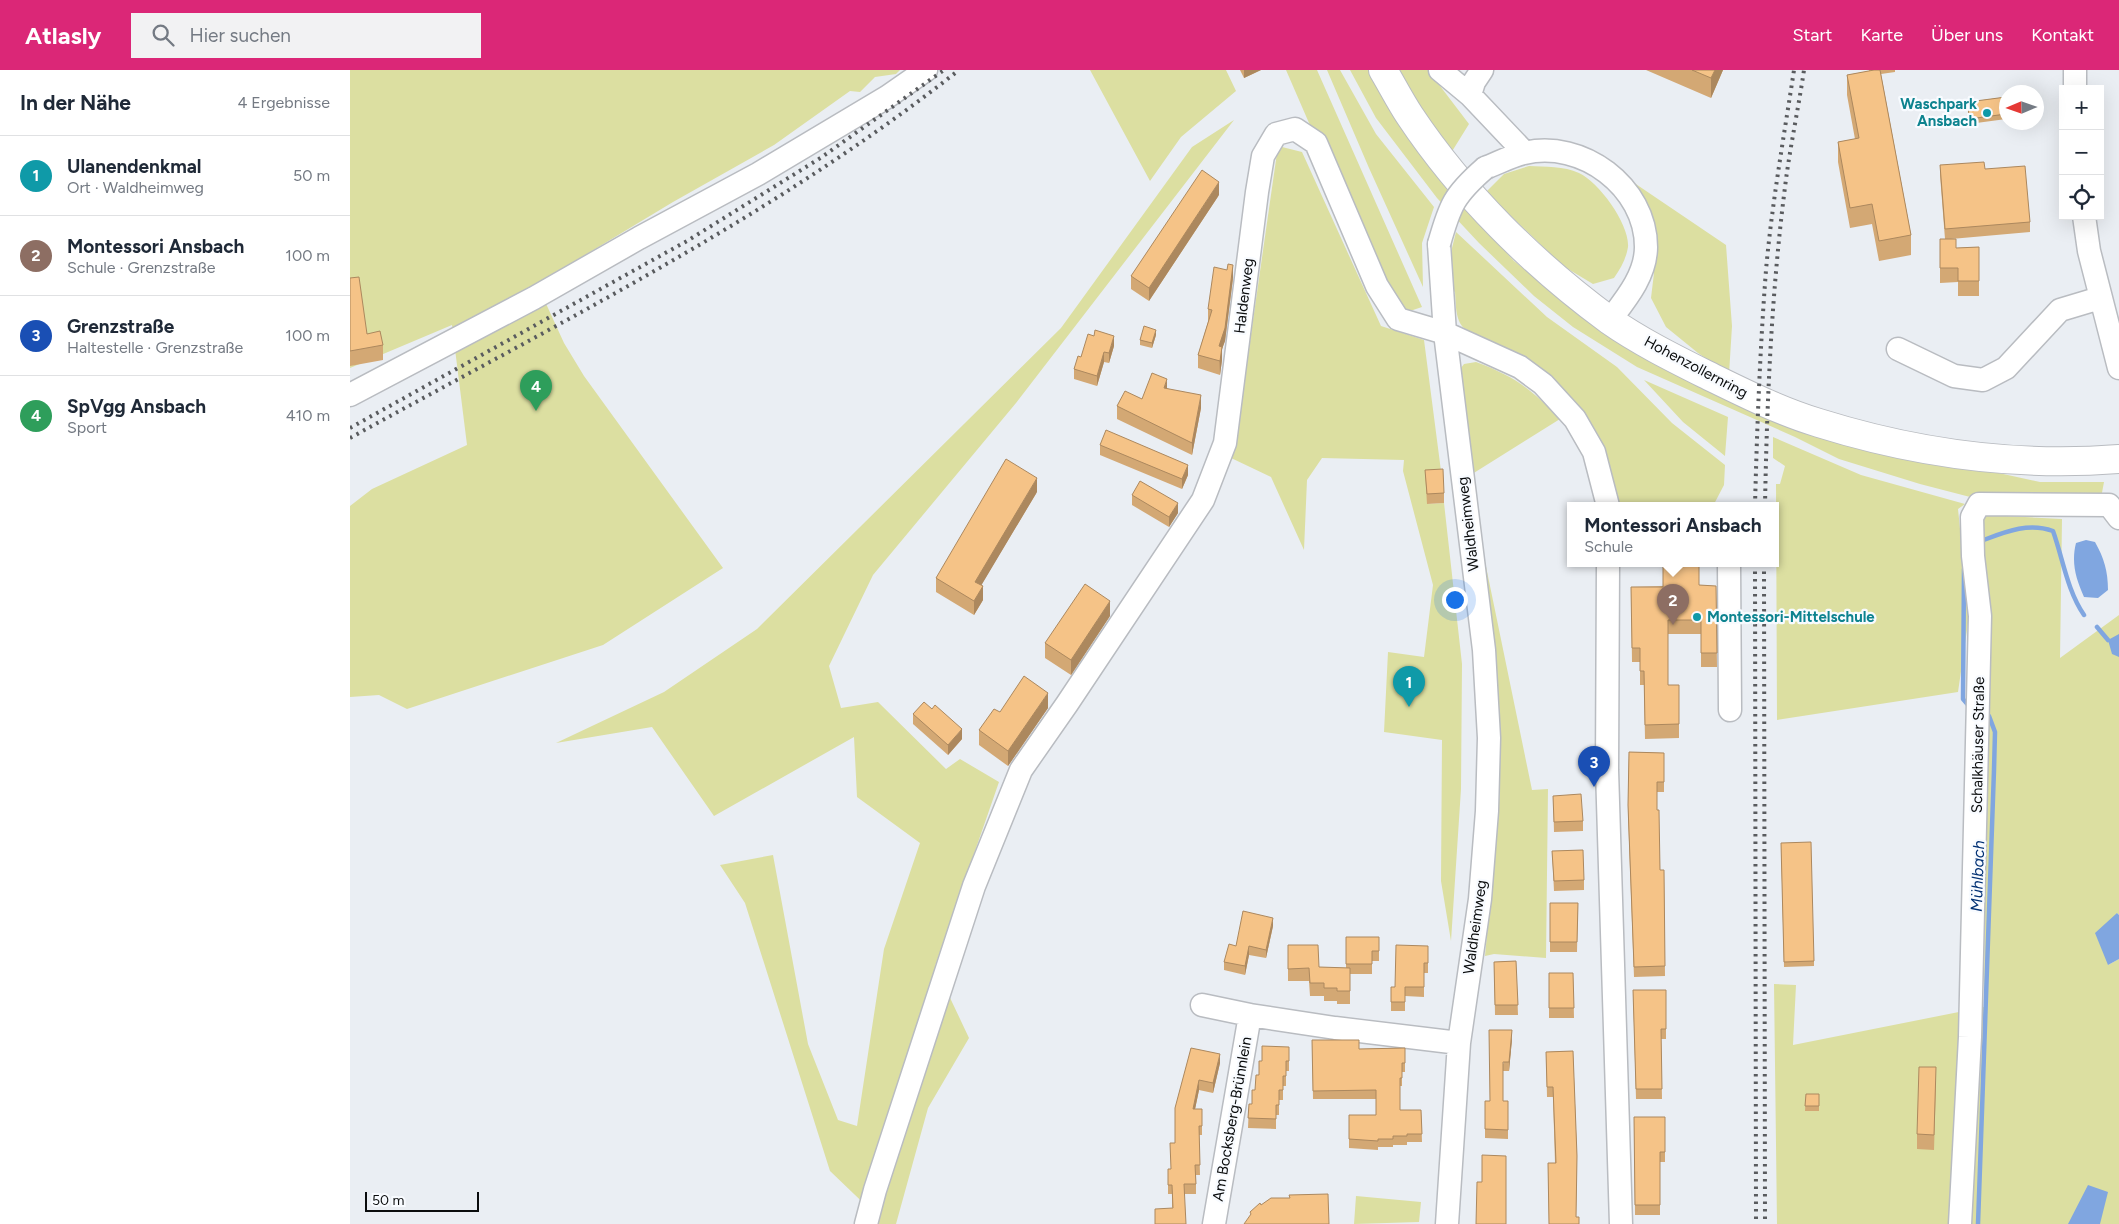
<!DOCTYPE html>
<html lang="de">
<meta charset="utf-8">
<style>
:root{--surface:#fff;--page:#f2f2f3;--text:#1f2937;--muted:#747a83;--line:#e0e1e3;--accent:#db2777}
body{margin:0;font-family:Figtree,sans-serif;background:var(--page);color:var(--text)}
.controls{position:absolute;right:15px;top:15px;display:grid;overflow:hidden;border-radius:0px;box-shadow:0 5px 20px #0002}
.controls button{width:45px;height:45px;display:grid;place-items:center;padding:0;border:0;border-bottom:1px solid var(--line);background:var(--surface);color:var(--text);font:25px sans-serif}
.compass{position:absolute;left:1649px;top:15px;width:45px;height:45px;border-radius:50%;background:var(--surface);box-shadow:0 5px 20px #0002;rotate:268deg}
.scale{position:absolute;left:15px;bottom:12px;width:114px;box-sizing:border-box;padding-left:5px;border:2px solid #0a0c0d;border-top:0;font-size:14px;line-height:18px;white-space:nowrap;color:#0a0c0d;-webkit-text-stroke:4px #f8fbff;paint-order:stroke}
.you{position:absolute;left:1104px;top:529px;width:18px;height:18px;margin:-12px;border:4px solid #fff;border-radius:50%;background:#1a73e8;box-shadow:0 0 0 8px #1a73e833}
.badge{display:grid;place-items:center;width:32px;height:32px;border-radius:50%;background:var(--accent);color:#fff;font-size:16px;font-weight:700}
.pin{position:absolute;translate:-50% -41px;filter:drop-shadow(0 1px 2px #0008)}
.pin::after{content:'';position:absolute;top:26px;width:18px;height:15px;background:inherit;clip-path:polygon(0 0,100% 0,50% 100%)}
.popup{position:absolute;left:1217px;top:432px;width:212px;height:65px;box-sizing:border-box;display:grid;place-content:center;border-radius:0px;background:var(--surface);filter:drop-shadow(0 1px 4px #0005);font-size:16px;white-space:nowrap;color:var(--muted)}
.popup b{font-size:19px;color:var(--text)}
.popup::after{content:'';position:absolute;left:50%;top:100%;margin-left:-10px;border:10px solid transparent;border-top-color:var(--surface)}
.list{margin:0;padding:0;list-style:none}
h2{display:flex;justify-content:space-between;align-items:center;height:65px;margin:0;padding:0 20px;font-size:21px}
h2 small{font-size:16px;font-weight:400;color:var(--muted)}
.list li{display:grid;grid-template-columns:32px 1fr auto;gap:15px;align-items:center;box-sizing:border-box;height:80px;padding:0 20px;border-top:1px solid var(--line)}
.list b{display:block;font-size:19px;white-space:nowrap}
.list p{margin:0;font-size:16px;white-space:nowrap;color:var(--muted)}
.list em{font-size:16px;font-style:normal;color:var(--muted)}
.icon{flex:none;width:28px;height:28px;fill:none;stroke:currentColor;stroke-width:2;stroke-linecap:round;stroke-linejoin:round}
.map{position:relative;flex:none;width:1769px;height:1154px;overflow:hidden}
header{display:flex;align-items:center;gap:30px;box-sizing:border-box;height:70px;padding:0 25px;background:var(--accent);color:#fff}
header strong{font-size:24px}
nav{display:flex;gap:28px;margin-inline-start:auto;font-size:18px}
.search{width:350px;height:45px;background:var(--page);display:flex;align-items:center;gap:12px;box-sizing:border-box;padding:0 18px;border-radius:0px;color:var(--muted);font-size:19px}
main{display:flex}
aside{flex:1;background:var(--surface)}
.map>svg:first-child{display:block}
</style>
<header>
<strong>Atlasly</strong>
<div class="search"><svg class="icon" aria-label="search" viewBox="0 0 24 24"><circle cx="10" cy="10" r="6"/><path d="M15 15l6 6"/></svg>Hier suchen</div>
<nav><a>Start</a><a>Karte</a><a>Über uns</a><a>Kontakt</a></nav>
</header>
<main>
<aside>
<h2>In der Nähe<small>4 Ergebnisse</small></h2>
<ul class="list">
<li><span class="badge" style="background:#0f9aa8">1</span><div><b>Ulanendenkmal</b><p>Ort · Waldheimweg</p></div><em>50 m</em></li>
<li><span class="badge" style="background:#8d6e63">2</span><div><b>Montessori Ansbach</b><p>Schule · Grenzstraße</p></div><em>100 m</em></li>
<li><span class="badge" style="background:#1a4fb4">3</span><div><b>Grenzstraße</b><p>Haltestelle · Grenzstraße</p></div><em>100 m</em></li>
<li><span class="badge" style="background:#2e9e5b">4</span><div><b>SpVgg Ansbach</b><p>Sport</p></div><em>410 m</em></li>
</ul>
</aside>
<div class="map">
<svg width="1769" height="1154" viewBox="0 0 1769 1154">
<rect width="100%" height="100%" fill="#eaeef3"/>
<!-- green -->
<path fill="#dcdfa1" d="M0 0H550L546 4 525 7 510 22 500 21 424 75 323 132 187 214 214 273 234 306 373 498 253 575 57 639 29 625 0 627V436L22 419 117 375 102 255 0 298Z
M740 0H876L886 21 831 67 800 111Z
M936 0H967L1072 237 1060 241 1049 238 985 97 959 53Z
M977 0H990L1026 64 1084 137 1072 173 1073 217 1019 98Z
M1000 0H1018L1051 53 1119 141 1164 191 1242 253 1318 301 1423 346 1635 400 1690 412H1754L1751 428H1624L1570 414 1489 389 1445 367 1287 297 1223 257 1184 226 1129 173 1087 128 1026 48Z
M1043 0H1080L1087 12 1119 54 1101 83Z
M884 50 666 333 523 505 479 596 491 638 528 632 596 699 610 689 649 712 585 896 619 968 578 1038 546 1154H526L528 1147 480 1101 395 833 370 795 423 785 458 974 488 1050 507 1056 534 879 570 773 507 727 504 667 364 746 302 657 206 673 314 622 407 559 711 258 842 77Z
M928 76 952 82 1031 256 1074 270 1091 401 1077 434 1094 433 1112 594 1111 719 1101 871 1091 811 1092 670 1034 662 1038 582 1074 587 1083 515 1053 401 1054 390 972 388 957 410 954 480 921 407 879 387 886 369Z
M1179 96C1195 97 1214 96 1229 103 1249 112 1280 155 1278 177 1276 189 1271 198 1264 208L1243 214 1213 196 1136 122 1154 104Z
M1268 102 1376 175 1382 256 1379 304 1348 283 1316 257 1301 228 1304 203 1303 160Z
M1106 162 1197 247 1267 297 1322 353 1375 395 1374 415 1363 436H1267C1264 417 1262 398 1255 380 1238 336 1201 306 1162 282 1151 275 1122 265 1114 258 1105 250 1106 233 1105 222L1102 220V178Z
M1126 292C1166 307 1181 319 1210 349L1119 406 1108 302 1114 294Z
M1294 310 1378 347 1375 386 1333 352Z
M1423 367 1511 405 1615 434 1608 439 1619 546 1608 622 1427 650 1426 414H1430L1435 396 1423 388Z
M1636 445 1712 449 1710 588 1769 545V845L1767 843 1758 895 1769 889V1154H1427L1424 914 1446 915 1443 975 1634 937 1636 622 1630 459Z
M1133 482 1182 720 1198 719 1196 888 1144 884 1135 886 1150 721 1148 629Z
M1006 1126 1071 1132 1069 1152 1004 1154Z"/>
<!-- water -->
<path fill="#80a6e0" d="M1736 470 1745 472C1754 488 1758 501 1758 520L1748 528 1734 527C1726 509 1721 493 1726 473Z
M1769 564V587L1762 584 1758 570Z
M1767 843 1769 845V889L1758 895 1745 863Z
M1738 1115 1758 1122 1750 1154H1718Z"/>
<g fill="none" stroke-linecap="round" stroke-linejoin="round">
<!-- stream -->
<path stroke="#80a6e0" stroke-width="4.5" d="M1631 471C1655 462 1678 452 1703 461 1713 489 1717 520 1734 545
M1614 499 1613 629 1619 636
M1747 557 1758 570
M1628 1154 1644 700 1645 662 1639 646 1635 644"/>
<defs>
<path id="minor" d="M1090 0 1120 25 1175 83
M1725 19V0
M1120 25 1124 12 1132 0
M1135 98C1148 93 1161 86 1174 83 1232 69 1296 117 1296 177 1296 205 1276 229 1260 250
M1734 146 1739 181 1769 298
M1089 174 1095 263 1134 580 1139 668 1137 741 1130 829 1109 973 1097 1154
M1548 279 1604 306 1633 310 1656 298 1710 240 1750 228
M0 325 184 228 289 168 408 104 537 27 576 0
M1258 494 1257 700 1271 1154
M1379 494 1380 640
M852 935 900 945
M516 1154 525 1120 624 816 671 700 717 634 853 430 875 373 907 122 913 86 926 64 945 59 966 73 1027 216 1048 249 1095 263 1170 297 1193 314 1225 349 1244 382 1258 436
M864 1154 900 945 985 958 1109 973
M1610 1154 1620 967 1630 546 1623 486 1622 447 1629 434 1759 435 1769 448"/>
<path id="major" d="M1033 0C1042 15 1050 31 1060 46 1112 124 1183 194 1259 250 1289 271 1323 288 1355 304 1392 322 1429 341 1469 353 1565 383 1668 397 1769 389"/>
</defs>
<!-- minor casing -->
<use href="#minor" stroke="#b9bcc1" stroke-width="25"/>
<!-- major casing -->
<use href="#major" stroke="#b9bcc1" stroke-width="30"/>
<!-- minor -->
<use href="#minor" stroke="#fff" stroke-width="22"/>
<!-- major -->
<use href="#major" stroke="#fff" stroke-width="28"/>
<!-- rail -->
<path stroke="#595b5e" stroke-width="4" stroke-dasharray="2.5 5" stroke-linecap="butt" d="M0 358 337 171 472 87 594 0
M0 368C207 254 423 147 609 0
M1405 436C1407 358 1410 279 1416 200 1422 133 1434 66 1444 0
M1415 436C1417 325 1422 212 1437 102 1442 68 1449 34 1454 0
M1405 494 1406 1154
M1414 494 1415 1154"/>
<defs>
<path id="minor-bridge" d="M1089 174C1100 135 1104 125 1135 98"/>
</defs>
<!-- minor-bridge casing -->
<use href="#minor-bridge" stroke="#b9bcc1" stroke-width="25" stroke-linecap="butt"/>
<!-- minor-bridge -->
<use href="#minor-bridge" stroke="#fff" stroke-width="22"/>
</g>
<!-- wall -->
<path fill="#d3a874" d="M890 0H911L894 8Z
M1296 0H1373L1361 28Z
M1519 0H1545V2L1531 4 1561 165V185L1529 191 1522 154 1500 158 1488 92V72L1505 69 1497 25V5L1519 1Z
M1656 27V49L1619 54 1618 32Z
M1590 95 1635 99 1680 152V162L1601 169 1606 178 1629 177V226H1608V212L1590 213V169H1595L1590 105Z
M869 125 799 231 781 219V206Z
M0 208 17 264 33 275V290L0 296Z
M883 208 875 271 872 279V290L870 305 848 298V285L858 252V239Z
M806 265 802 278 790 275V270Z
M764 276 759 293 754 292 747 316 724 309V299L731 287Z
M817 318 851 338 842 385 767 349V336L792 329Z
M750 375 838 405 832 419 750 385Z
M1075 400 1094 423V433L1077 434Z
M687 422 631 515 633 530 624 545 586 522V508Z
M782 425 828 443 819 457 782 435Z
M1349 515 1366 516 1367 597H1351V564H1318V615H1329V668L1295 669 1294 615H1290V592H1282L1281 517Z
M760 546 721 605 695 588V573Z
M698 638 658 696 629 675V660L650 642Z
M563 644 612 669 598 685 563 654Z
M1279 682 1314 683V722H1307V740L1310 800H1314L1315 906 1284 907 1278 745Z
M1203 726 1233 751V761L1204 762Z
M1431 773 1464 891V896L1434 897Z
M1202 781 1234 810V820L1204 821Z
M1200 833H1228L1227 882H1200Z
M923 856 916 888 899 885 895 905 874 900V892L886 876Z
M996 867H1029V891H1022V904H1000V934H987V931H974V926H960L959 911H938V875L969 897 996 898Z
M1078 876V903H1074V927L1055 926V941H1041V917H1045Z
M1166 891 1168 945H1145L1144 892Z
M1199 903H1223L1224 948H1199Z
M1283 920H1316V969H1311L1312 1029H1286Z
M1162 969 1159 1001H1153V1031H1158V1069L1135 1068V1031H1140Z
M962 970 1009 979 1055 978V1002H1052V1016H1050V1040H1071L1072 1072H1057V1075H1043V1077H1028V1080L999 1078V1045H1026V1029H963Z
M939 977V1001H936V1016H933V1030H929V1045H926V1059L898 1058 899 1034H902L912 991Z
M841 978 870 993 863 1023 849 1020 845 1039H852V1065H849L850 1105H846V1124H834L822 1138V1124H818V1099H821Z
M1223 981 1227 1086 1226 1147H1229V1154H1199L1198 1093H1205L1203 1027H1197L1196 982Z
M1586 1012 1584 1080 1567 1079V1064Z
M1456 1024H1469V1041H1455Z
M1284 1047H1315V1092H1310V1145H1285Z"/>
<!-- shaded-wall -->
<path fill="#ac885e" d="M894 0H911L894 8Z
M1365 0H1373L1361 28V8Z
M869 112V125L799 231V218Z
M883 195V208L875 271 872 279V290L870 305 869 276Z
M806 260V265L802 278V273Z
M764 266V276L759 293V283Z
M754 282V292L747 316V306Z
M817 309V321L814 318Z
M851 325V338L842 385V373Z
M838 395V405L832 419V409Z
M687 408V422L625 526V512Z
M828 433V443L819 457V447Z
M633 516V530L624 545V531Z
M760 531V546L721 605V590Z
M698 623V638L658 696V681Z
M612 659V669L598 685V675Z
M923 848V856L916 888V880Z
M899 876V885L895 905V896Z
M1162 960V969L1159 1001V992Z
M870 984V993L863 1023V1013Z
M849 1010V1020L843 1049V1039Z"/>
<!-- building -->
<path fill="#f5c387" stroke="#ac885e" d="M1342 0H1365L1361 8Z
M1524 0H1530L1561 165 1529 171 1522 134 1500 138 1488 72 1509 68 1497 5Z
M1656 27V44L1619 49 1618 32Z
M1634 92 1635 99 1675 96 1680 152 1595 159 1590 95Z
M852 100 869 112 799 218 781 206Z
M1590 169H1606V178L1629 177V211H1608V198H1590Z
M878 194 883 195 875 258 869 276 872 277 870 291 848 285 862 240 858 239 864 197 877 200Z
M9 207 17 264 30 261 33 275 0 281V208Z
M794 256 806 260 802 273 790 270Z
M745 260 764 266 759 283 754 282 747 306 724 299 728 286 731 287 738 264 744 266Z
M802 303 817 309 814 318 851 325 842 373 767 336 775 321 792 329Z
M756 360 838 395 832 409 750 375Z
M656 389 687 408 625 512 633 516 624 531 586 508Z
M1093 399 1094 423 1077 424 1075 400Z
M790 411 828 433 819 447 782 425Z
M1313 494H1349V515L1366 516 1367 583H1351V550H1318V615H1329V654L1295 655 1294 601H1290V578H1282L1281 517H1313Z
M735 514 760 531 721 590 695 573Z
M674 606 698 623 658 681 629 660 644 639 650 642Z
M574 632 582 639 585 635 612 659 598 675 563 644Z
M1279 682 1314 683V712H1307V740H1309L1310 800H1314L1315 896 1284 897 1278 735Z
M1231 724 1233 751 1204 752 1203 726Z
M1461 772 1464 891 1434 892 1431 773Z
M1233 780 1234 810 1204 811 1202 781Z
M1200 833H1228L1227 872H1200Z
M893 841 923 848 916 880 899 876 895 896 874 892 879 874 886 876Z
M996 867H1029V881H1022V894H996Z
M938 875H968L969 897 1000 898V921H987V918H974V913H960L959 898 938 899Z
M1046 875 1078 876V893H1074V917H1055V932H1041V917H1045Z
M1166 891 1168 935H1145L1144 892Z
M1199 903H1223L1224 938H1199Z
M1283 920H1316V959H1311L1312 1019H1286Z
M1139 960H1162L1159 992H1153V1031H1158V1060L1135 1059V1031H1140Z
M962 970H1009V979L1055 978V993H1052V1008H1050V1040H1071L1072 1064H1057V1066H1043V1069H1028V1071L999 1069V1045H1026V1020L963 1021Z
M912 976 939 977V991H936V1006H933V1020H929V1035H926V1049L898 1048 899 1034H902V1020H905L906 1005H909V991H912Z
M841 978 870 984 863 1013 849 1010 843 1039H852V1056H849L850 1095H845L846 1114H834L836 1154H805V1139L823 1138 822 1115H818V1099H821L820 1073H825V1038Z
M1223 981 1227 1086 1226 1147H1229V1154H1199L1198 1093H1206L1203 1017H1197L1196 982Z
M1569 997H1586L1584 1065 1567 1064Z
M1456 1024H1469V1036H1455Z
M1284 1047H1315V1082H1310V1135H1285Z
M1132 1085 1156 1086V1154H1126L1127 1112H1132Z
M978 1124 979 1154H894L901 1144 900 1142 910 1133 911 1135 921 1128H940L939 1125Z"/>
<!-- markers -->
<g fill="#0f9aa8" stroke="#f8fbff" stroke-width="2">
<circle cx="1637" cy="43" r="5"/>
<circle cx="1347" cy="547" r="5"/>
</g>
<g text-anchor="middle" stroke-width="4.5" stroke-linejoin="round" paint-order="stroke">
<!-- culture labels -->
<g font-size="15" font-weight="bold" fill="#0d838f" stroke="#f8fbff" text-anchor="end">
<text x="1627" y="39">Waschpark<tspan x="1627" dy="17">Ansbach</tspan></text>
<text x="1357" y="552" text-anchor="start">Montessori-Mittelschule</text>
</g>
<!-- street labels -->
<g font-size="15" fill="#0a0c0d" stroke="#f8fbff">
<text transform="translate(894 226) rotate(-83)" y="5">Haldenweg</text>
<text transform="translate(1346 297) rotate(28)" y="5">Hohenzollernring</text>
<text transform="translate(1118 454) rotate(-97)" y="5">Waldheimweg</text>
<text transform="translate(1628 675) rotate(-89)" y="5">Schalkhäuser Straße</text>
<text transform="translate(1125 857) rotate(-82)" y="5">Waldheimweg</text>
<text transform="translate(882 1049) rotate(-80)" y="5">Am Bocksberg-Brünnlein</text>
</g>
<!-- water labels -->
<g font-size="16" font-style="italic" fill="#003073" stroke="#f8fbff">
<text transform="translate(1627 806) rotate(-88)" y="6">Mühlbach</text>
</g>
</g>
</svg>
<div class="controls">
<button>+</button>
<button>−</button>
<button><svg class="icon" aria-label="locate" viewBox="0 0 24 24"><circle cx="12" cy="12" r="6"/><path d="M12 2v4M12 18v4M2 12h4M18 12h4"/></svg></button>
</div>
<svg class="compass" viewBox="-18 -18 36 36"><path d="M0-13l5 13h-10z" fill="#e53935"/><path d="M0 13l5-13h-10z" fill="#747a83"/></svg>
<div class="scale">50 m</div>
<div class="you"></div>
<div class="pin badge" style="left:1059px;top:637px;background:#0f9aa8">1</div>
<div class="pin badge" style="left:1323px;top:555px;background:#8d6e63">2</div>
<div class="popup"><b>Montessori Ansbach</b>Schule</div>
<div class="pin badge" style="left:1244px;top:717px;background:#1a4fb4">3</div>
<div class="pin badge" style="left:186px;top:341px;background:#2e9e5b">4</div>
</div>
</main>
